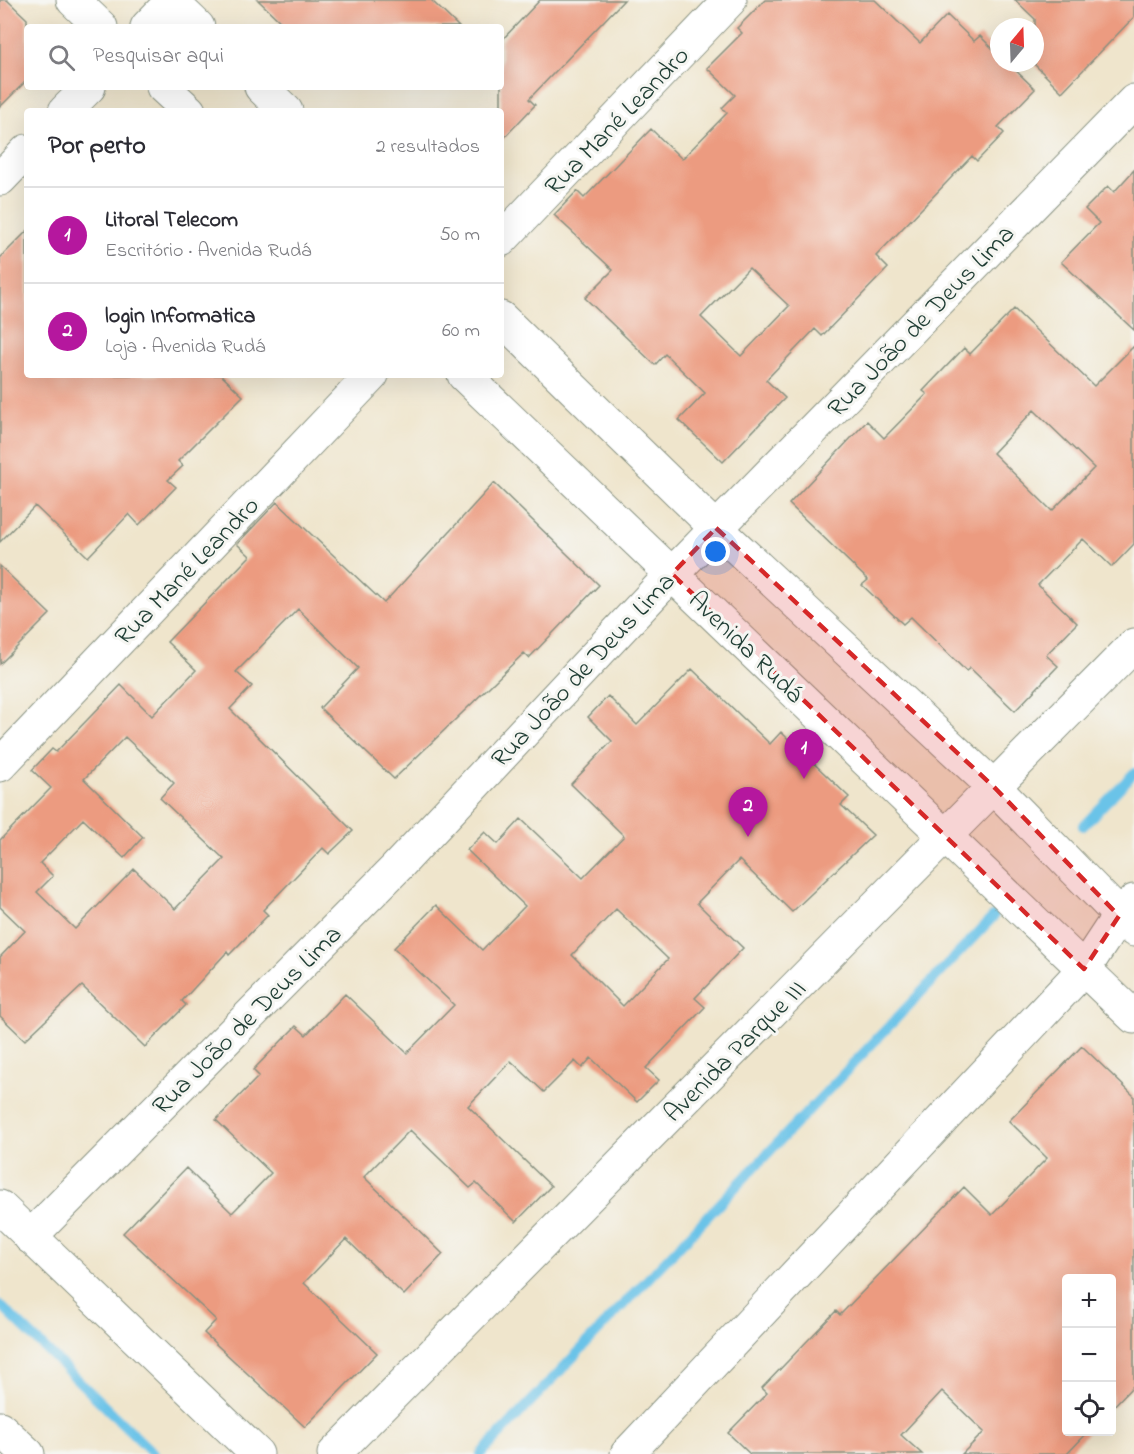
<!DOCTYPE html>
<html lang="pt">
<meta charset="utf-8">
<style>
:root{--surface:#fff;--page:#f7f7f7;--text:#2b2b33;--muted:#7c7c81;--line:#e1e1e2;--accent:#b5179e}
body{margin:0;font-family:"Indie Flower",sans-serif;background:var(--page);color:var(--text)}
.controls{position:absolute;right:18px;bottom:18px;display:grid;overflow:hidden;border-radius:6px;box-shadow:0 6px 24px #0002}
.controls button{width:54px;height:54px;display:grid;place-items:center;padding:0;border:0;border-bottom:2px solid var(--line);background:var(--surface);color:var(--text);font:30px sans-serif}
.compass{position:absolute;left:990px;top:18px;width:54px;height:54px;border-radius:50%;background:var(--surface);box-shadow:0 6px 24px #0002;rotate:19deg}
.you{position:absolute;left:716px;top:552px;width:21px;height:21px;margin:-15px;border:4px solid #fff;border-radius:50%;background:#1a73e8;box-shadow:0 0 0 9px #1a73e833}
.badge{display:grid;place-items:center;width:39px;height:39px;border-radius:50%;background:var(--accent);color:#fff;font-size:20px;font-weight:700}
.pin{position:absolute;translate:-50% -50px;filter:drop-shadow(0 2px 3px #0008)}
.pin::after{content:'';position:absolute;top:32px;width:21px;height:18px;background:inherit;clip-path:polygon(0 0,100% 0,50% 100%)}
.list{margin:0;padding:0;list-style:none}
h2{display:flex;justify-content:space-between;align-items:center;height:78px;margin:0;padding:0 24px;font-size:26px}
h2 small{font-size:20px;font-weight:400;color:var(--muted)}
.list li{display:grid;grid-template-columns:39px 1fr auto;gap:18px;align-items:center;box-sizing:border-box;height:96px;padding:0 24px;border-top:2px solid var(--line)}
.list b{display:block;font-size:22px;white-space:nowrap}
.list p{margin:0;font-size:20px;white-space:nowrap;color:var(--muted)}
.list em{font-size:20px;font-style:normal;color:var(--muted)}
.icon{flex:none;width:33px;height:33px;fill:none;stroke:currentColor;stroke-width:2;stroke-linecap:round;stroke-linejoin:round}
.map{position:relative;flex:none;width:1134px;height:1454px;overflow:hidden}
.search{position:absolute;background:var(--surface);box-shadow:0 6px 24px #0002;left:24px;top:24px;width:480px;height:66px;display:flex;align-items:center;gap:15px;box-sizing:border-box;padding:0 21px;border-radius:6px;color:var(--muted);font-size:22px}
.panel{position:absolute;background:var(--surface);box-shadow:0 6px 24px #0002;left:24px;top:108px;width:480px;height:270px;border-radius:6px}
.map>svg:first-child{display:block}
</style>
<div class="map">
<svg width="1134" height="1454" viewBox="0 0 1134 1454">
<rect width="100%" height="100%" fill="#f6f6f2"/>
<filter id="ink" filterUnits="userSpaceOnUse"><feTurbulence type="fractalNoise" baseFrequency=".0167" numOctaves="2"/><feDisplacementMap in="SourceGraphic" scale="12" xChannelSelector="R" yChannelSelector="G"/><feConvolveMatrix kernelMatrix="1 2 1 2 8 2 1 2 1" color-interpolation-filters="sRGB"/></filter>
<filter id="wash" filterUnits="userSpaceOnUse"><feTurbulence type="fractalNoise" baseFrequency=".008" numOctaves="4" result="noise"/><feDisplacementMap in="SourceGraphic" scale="24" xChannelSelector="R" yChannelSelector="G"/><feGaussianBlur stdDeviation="1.35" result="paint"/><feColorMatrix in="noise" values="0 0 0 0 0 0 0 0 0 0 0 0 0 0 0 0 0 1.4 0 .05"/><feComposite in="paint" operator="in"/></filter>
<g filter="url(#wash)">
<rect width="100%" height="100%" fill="#efe5cc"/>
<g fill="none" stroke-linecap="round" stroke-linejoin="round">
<!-- stream -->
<path stroke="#6ac3e8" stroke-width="10" d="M1083 826 1134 773
M0 1305 154 1454
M481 1454 994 916"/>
</g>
<g id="blocks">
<!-- building -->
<path fill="#ec9b80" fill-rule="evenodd" d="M0 0H7L27 19V80L0 107Z
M258 0H431L459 27H286Z
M540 0H624L529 99 535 105 501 141V41Z
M765 0H875L920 43 947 15 974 41 980 36 999 55V63H1008L1035 89 998 127 1004 133 977 161 972 156 876 256 888 268 822 336 815 329 766 380 785 398 723 462 679 420 705 393 665 354 655 365 585 298 613 270 554 215 577 191 584 198 651 129 682 159 727 113 722 108 735 95 707 68 742 33 737 28ZM749 268 789 306 741 356 701 317Z
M1015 0H1134V17L1062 92 1035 65V19Z
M1134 170V330L1061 262 1099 223 1085 209 1108 186 1114 192Z
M27 231V375H221L243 396 178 461 183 466 168 480 176 487 139 525 129 514 88 557 35 506 0 542V258Z
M1014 309 1094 386 1134 346V544L1112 567 1083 539 1038 585 1077 623 1046 655 1058 666 1015 711 970 668 966 671 911 617 903 624 862 585 868 580 789 504 867 421 884 438 927 394 923 391 964 348 970 354ZM1034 410 1094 468 1052 511 993 453Z
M494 483 599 585 529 658 524 653 394 779 320 708 358 668 298 609 236 672 252 686 230 709 353 831 329 854 323 848 263 910 268 915 229 955 227 952 182 1001 186 1005 145 1047 82 986 25 1040 0 1016V957L25 931 0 907V840L51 788 32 770 52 749 56 752 121 685 152 716 196 670 167 642 250 556 237 544 277 502 384 603ZM125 737 174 783 160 798 224 859 175 909 134 869 75 929 37 892 53 876 40 863 83 819 124 858 143 837 84 779Z
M0 566 50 614 0 664Z
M692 669 770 744 781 732 849 797 841 805 873 835 792 912 739 860 697 903 743 948 695 998 705 1007 646 1068 659 1080 637 1102 591 1058 582 1068 575 1061 544 1092 511 1061 468 1106 551 1186 516 1222 476 1183 470 1188 410 1130 364 1177 443 1254 404 1295 346 1239 304 1283 377 1353 305 1427 204 1333 216 1320 123 1233 186 1168 232 1213 271 1173 216 1120 259 1076 253 1070 296 1026 306 1035 345 994 407 1053 454 1005 394 948 436 905 482 950 525 906 467 850 485 832 498 844 521 819 583 878 624 836 571 784 612 741 588 717 608 696 637 725ZM616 909 668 959 623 1006 572 955Z
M1082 1046 1134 1096V1385L1112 1408V1278H1066V1431H1089L1067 1454H962L984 1432 942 1391 901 1435 922 1454H750L728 1433 767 1393 762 1388 836 1311 840 1315 964 1187 992 1215 1047 1158 1009 1121Z"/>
</g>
</g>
<g filter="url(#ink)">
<use href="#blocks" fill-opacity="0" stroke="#879180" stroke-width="1.5"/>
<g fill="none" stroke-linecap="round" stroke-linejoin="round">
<defs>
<path id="minor" d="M73 0 101 27
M170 0 198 27
M147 27 173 0
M163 87 189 111
M261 87 286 111
M65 111 89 87
M0 179 27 151
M501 240 730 0
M501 318 716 528 995 788 1134 930
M464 375 1134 1017
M0 765 372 375
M30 1237 396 868 672 574 1134 101
M334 1454 1134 645
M627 1454 1084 969 1119 916 1134 901"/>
<path id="major" d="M0 1207 257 1454
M0 1428 28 1454"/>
</defs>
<!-- minor casing -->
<use href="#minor" stroke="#879180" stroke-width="35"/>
<!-- major casing -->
<use href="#major" stroke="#879180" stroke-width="35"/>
<!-- minor -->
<use href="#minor" stroke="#fff" stroke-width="33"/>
<!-- major -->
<use href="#major" stroke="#fff" stroke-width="33"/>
</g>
</g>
<!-- marked area -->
<path fill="#d62828" fill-opacity="0.2" stroke="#d62828" stroke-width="4.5" stroke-dasharray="12 8" stroke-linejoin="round" d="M716 528 995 788 1119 916 1084 969 672 574Z"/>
<g text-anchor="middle" stroke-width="6" stroke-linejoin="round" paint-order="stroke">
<!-- street labels -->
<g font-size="26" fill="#1f3d34" stroke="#f6f6f2">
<text transform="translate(616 120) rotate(-46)" y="9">Rua Mané Leandro</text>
<text transform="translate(920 320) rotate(-46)" y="9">Rua João de Deus Lima</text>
<text transform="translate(186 570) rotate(-46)" y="9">Rua Mané Leandro</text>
<text transform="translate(747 646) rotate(44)" y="9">Avenida Rudá</text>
<text transform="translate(582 669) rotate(-47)" y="9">Rua João de Deus Lima</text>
<text transform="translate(246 1019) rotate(-45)" y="9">Rua João de Deus Lima</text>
<text transform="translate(734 1050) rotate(-45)" y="9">Avenida Parque III</text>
</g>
</g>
</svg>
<div class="controls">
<button>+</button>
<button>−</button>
<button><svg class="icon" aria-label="locate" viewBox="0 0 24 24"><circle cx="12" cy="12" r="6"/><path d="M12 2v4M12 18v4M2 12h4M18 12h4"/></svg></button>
</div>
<svg class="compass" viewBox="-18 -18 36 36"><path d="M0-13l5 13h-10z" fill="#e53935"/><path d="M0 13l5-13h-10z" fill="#7c7c81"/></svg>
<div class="you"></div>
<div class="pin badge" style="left:804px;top:779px">1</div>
<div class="pin badge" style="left:748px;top:837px">2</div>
<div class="search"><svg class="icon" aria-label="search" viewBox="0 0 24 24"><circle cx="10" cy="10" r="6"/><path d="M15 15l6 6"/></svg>Pesquisar aqui</div>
<section class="panel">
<h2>Por perto<small>2 resultados</small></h2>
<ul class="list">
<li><span class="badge">1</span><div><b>Litoral Telecom</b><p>Escritório · Avenida Rudá</p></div><em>50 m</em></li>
<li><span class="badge">2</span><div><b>login Informatica</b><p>Loja · Avenida Rudá</p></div><em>60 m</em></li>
</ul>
</section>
</div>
